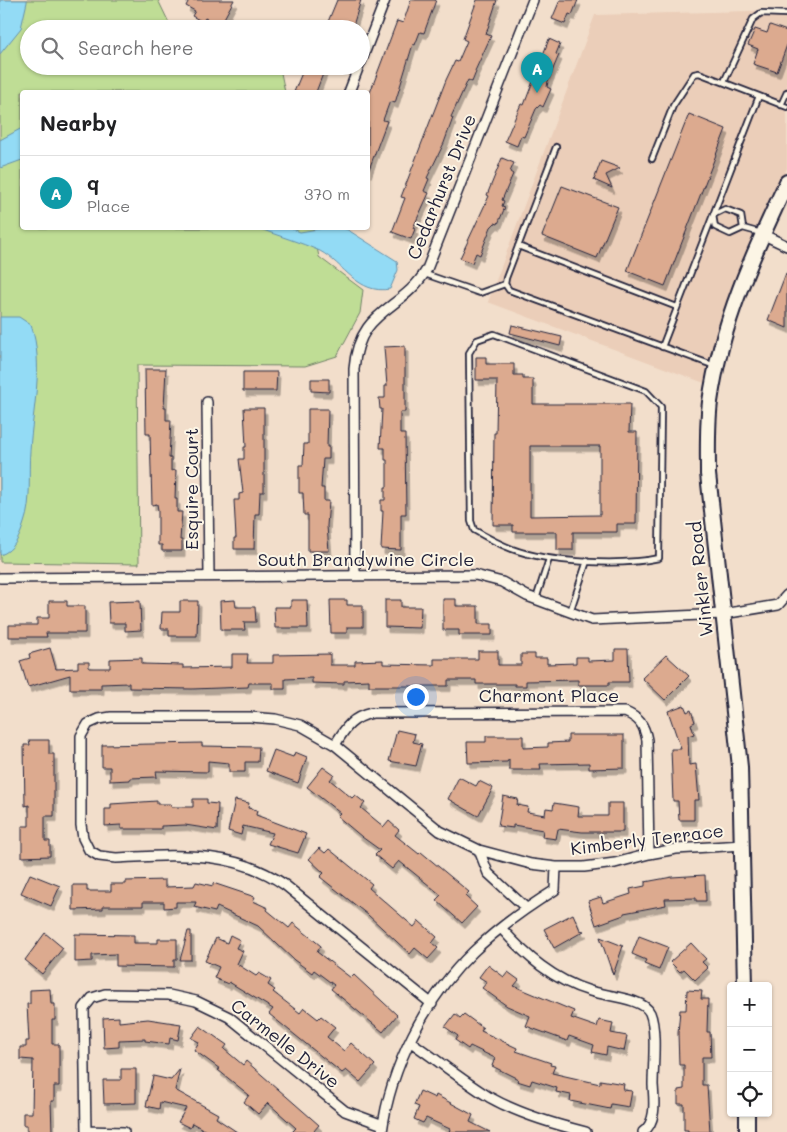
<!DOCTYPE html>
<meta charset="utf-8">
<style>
:root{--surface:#fff;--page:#f2f2f2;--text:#202124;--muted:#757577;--line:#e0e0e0;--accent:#db2777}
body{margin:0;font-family:Mali,sans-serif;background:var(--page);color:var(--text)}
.controls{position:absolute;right:15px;bottom:15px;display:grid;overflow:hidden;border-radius:5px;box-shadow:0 1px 4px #0004}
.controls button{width:45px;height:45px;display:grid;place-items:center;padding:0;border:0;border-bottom:1px solid var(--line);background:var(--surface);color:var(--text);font:25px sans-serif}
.you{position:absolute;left:415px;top:696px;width:18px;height:18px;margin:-12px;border:4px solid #fff;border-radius:50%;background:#1a73e8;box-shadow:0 0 0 8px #1a73e833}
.badge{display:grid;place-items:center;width:32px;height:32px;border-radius:50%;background:var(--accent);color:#fff;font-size:16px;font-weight:700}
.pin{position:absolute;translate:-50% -41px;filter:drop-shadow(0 1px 2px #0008)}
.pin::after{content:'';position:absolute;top:26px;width:18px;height:15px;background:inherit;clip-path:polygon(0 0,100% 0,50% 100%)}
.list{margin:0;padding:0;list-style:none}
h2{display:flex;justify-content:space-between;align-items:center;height:65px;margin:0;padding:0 20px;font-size:21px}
h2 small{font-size:16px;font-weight:400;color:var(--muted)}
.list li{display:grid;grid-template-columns:32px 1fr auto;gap:15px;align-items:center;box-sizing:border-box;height:75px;padding:0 20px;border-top:1px solid var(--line)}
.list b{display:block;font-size:19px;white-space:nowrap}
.list p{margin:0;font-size:16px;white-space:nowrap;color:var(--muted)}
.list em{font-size:16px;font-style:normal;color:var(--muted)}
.icon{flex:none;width:28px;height:28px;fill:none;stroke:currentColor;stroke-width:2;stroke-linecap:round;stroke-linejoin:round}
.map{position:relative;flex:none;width:787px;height:1132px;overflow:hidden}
.search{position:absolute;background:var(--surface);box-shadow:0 1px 4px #0004;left:20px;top:20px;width:350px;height:55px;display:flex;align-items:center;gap:12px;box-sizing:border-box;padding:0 18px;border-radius:28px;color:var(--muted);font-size:19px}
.panel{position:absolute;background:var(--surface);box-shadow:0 1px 4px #0004;left:20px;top:90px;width:350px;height:140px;border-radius:5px}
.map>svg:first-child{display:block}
</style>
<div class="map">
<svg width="787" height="1132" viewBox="0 0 787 1132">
<defs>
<filter id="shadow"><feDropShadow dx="3" dy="5.5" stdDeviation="0" flood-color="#0004"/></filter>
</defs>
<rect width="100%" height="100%" fill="#f2decb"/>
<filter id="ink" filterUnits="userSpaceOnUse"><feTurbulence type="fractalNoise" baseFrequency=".02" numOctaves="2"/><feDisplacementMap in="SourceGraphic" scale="10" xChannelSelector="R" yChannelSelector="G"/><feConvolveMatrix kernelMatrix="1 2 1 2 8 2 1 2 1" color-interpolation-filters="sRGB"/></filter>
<g filter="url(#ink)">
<!-- built -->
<path fill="#ebceb9" d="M787 10V168L757 231 726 305 718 332 707 384 488 302 595 15Z"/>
<!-- green -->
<path fill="#bfdd95" stroke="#708068" d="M0 0H158L172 29H29V66H277L281 73 285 92H22V228H313L319 257 363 290 360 313 337 356 305 366 137 365 139 564 0 562Z"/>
<!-- water -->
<path fill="#93dbf5" stroke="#6691ab" d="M0 0H27V2L21 28 0 54Z
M22 128V160L0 168V140Z
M258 228H291L300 232 324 228H343L348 230 397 261 398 270 390 289C358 295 344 264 320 251 300 242 278 236 258 228Z
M0 317H19L31 325C45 365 32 411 30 451 28 474 32 501 24 523 20 536 14 551 0 555Z"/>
<!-- building -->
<path fill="#dcaa8f" stroke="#22223b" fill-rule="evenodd" filter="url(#shadow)" d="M189 0H234L220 26 205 18 203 22 192 16 195 11 186 6Z
M337 0H361L352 29H325Z
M411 0H436L424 33 420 32 415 45 413 44 395 103 390 101 383 120 387 121 368 172V98L397 21 403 23Z
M477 0H497L486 34 491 36 475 71 476 72 472 82 468 80 451 117 453 118 444 143 427 178 429 179 424 191 429 193 413 228 415 229 411 239 392 232 405 198 401 197 446 80 455 61 458 62 467 41 463 39Z
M560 0H578L572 15 569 14 565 24 552 19Z
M770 25 787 31V45L777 72 753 64 758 49 748 45 755 29 767 33Z
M549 39 560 44 556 54 559 55 548 81 547 87 551 89 543 107 540 105 536 109 524 137 521 136 517 146 505 141 521 104 524 105Z
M309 66H326L316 92H294L304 68 308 69Z
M689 114 726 129 665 286 627 271Z
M502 158 514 163 510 172 513 174 502 200 504 201 502 206 505 207 498 224 495 223 491 227 480 255 476 253 472 263 460 258 489 196 487 195Z
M601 161 620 168 606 175 612 188 594 180Z
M562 186 618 207 597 258 542 236Z
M786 273H787V328L768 320Z
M512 325 562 337 560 346 510 333Z
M405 346V412H400V434H405L406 514H401V550L381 549 383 511H381V500H385V487H387V460H385V448H380L382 409H380L379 398H385V386H387L384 347Z
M476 357H486V364H514V375H523V379H533V404H630L629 432H637L636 524H617V532H573V550H557V532H513V525H493L494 433H496L497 380H476ZM530 446H600V515L530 516Z
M145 369H166L164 408H166V420H171L169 458H171V471L176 470 175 499H177V512H182L180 540H182V551H162V545H158V510L157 504 152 505 150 434H146Z
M243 372H277L276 391H243Z
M311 379H329V392L311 391Z
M244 408H264V492H260L259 514H255L254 549H234V538H236L234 500H239V494L243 493 239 459H244V447H246Z
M308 409H328L327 447H329V459H323L321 488H324V501H329L327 526 329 551H308V515H304L303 493H299V465H303L304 444H308Z
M443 599H456V606H478V624H492V635H459V630H443Z
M235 600 236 607H255L256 622H244L245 630H221L220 601Z
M291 600H307L308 628H275L274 607H291Z
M330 600H347V605H363V627H347V633H331Z
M385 600H401V607H421L420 628 385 627Z
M49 601H67V606H85V633H46L47 637H9V625H37V618H49Z
M140 601 141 630 125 631V623H109L108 602Z
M180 601H198L197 636H169V629H161L162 612H180Z
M50 648 56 669 78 668V662H89V668H110V659L142 658V664L183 665V668L232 667V654H248L247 663H273V655L330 654V665H355V661L383 660V664L434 665V659H478V651H498V665H521V654H535V658H547V664L576 663V657H588V661L615 660V649H628L629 682H609V685H578V680L526 681V686H515V684H476V680H448V686H369V680L344 681V684L312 683V678L285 679V689H273V683H249L248 687 192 689 129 688V683L101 684V689H70V675L28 687 20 661 30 658 29 654Z
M666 655 689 676 665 700 642 678Z
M684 705 687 712 691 710 695 722 691 724 694 734 688 736 689 765 696 764 699 800H694V820H679L678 801H673L671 749H681L668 711Z
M397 730 415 734 413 742 422 744 416 766 389 761Z
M568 735H624V768L589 769V763L540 764 541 770H509V759L507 762 468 763 467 742H486V736H523V748L548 747V743L568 742Z
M29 740H49V754H54V816H45V841H50V856L22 857V826H29V805L25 806 24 745H30Z
M202 743V746L259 747 258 762H245V772H229V763L208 761V772L156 771 157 777 130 778V780L110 781V767H102V745Z
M274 750 293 757 295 752 307 757 298 783 266 771Z
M323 767 334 775 330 780 352 798 355 795 365 803 361 808 384 827 389 821 399 830 395 835 419 854 421 852 469 892 465 896 477 907 462 923 436 900 441 895 399 861 392 869 375 855 380 850 362 837 337 816 340 813 307 787Z
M459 777 476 786 479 781 493 788 478 816 448 799Z
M503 796 518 799 517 805 528 807 527 812 545 815 546 808 553 809 554 803 579 807 578 816H608V803H623V832H582L558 829 556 839 542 837 543 830 513 825V828L498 826Z
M193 799H207V803L218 804 217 830 185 825 161 826V829H121V825L105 826V809H111V804L157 801V804H171V807H193Z
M235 800 249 803 248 808 257 810 256 815 306 834 298 853 268 844 273 833 243 826 241 835 228 831Z
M319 848 325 853 329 849 372 884 369 888 414 927 419 921 437 937 432 943 438 948 428 959 415 948 410 954 368 915 320 877 324 873 309 859Z
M30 874 60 886 51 906 21 893Z
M705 875 706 901H696V898L665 899 666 905 624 913V915L596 925 588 901 601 897 603 903 631 894 630 889 645 886V882L672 877Z
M165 880V887L194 886 196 882 213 886V883L255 897 253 901 268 908 267 910 289 928 293 923 321 946 317 952 351 978 354 975 397 1015 383 1032 331 989 334 985 314 970 312 973 294 960 258 926 217 907 215 912 194 907 196 902H176V907L164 908V902H143V906H103V909L73 910V885H87V891H111V884H126V881Z
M573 914 580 930 584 931 554 948 544 929Z
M188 931H191V960H180Z
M45 933 63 948 42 974 25 960Z
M75 934 134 935V943H158V939H177V960H174V967L116 966V954L92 955V961L75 962Z
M230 935 240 940 236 948 243 951 237 964 256 976 259 973 271 980 268 985 275 990 273 992 300 1013 304 1008 318 1019 321 1016 335 1027 327 1037 344 1051 351 1043 375 1065 360 1082 346 1070 342 1073 269 1014 273 1009 229 982 228 984 214 978 219 967 205 961 216 938 227 943Z
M639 936 668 947 659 970 644 964 646 960 632 954Z
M600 937 623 946 613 975Z
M691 943 706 959 702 962 708 968 695 980 684 969 680 972 670 962Z
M488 965 504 977 508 972 519 980 514 986 574 1011 571 1018 597 1027 599 1020 613 1023 611 1033 627 1036 624 1051 607 1047 606 1055 592 1052 594 1045 569 1036 567 1041 526 1026 530 1016 507 1006 482 988 487 982 479 977Z
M50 989 51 1004H55V1020H52V1044H59V1086H54V1101H51L52 1132H27V1125H23V1113H32L33 1060 20 1059V1047H26V1041H29L27 1004H30V990Z
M687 990 702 991 701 999H708L707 1032H710L711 1057H702V1085H707L710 1132H688V1130H684V1104H678V1090L684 1089V1065H679L678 1033 680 1010H686Z
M455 1014 460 1018 464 1014 483 1028 481 1031 517 1048 516 1051 551 1063 550 1065 555 1066 552 1073 600 1084V1080L624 1084 623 1090 632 1091 629 1107 611 1104 610 1109 570 1101 571 1095 556 1092 557 1088 532 1080 530 1085 517 1081 518 1079 492 1066 495 1058 470 1046 468 1049 455 1040 458 1036 445 1027Z
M119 1017V1022L148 1019 181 1024 178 1040 170 1038 169 1044 145 1041V1039L119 1040V1047L104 1048 103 1018Z
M200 1026 227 1045 224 1049 243 1065 246 1061 319 1125 313 1132H292L296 1128 268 1103 258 1114 244 1102 249 1095 218 1070 220 1069 194 1050 199 1042 191 1038Z
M121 1069H136V1103L104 1104 103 1080H121Z
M180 1069 175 1090 218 1114 216 1118 237 1132H208L192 1123 190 1128 178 1122 186 1108 160 1102 159 1109 146 1106 153 1076 171 1080Z
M420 1091 435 1098 436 1095 473 1115 470 1122 490 1132H449L450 1129 426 1118 423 1123 414 1119 419 1107 414 1105Z"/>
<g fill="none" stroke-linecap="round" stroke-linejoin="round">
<defs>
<path id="lane" d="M724 82 753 19 761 13 787 14
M781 105 787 92
M556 147 506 278 505 284 509 290 715 366
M652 159 673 106 694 74 699 73 759 96
M743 228 741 215 725 209 713 215 715 227 730 234 743 228 761 233
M518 246 677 307
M425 274 480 293 505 284
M494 334 646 391 661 407 659 558C621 566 549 563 512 549 499 544 486 537 474 530L471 521 469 353 477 340Z
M662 347 759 96 787 107
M536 599 549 559
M570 612 587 561"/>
<path id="street" d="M361 62 385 0
M349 92 359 66
M762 234 787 246
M207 402 209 576
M355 576 354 369C359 307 402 312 427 269L533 0
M0 578 475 575 502 582 527 596 592 620 723 614 778 605 787 595
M335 745C345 728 352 717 372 713L625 712C639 718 644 724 647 740L649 854
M479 850 488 873 526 908
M501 928C526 956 553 980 590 991 605 996 644 998 650 1013 657 1030 653 1066 653 1085 654 1100 657 1122 643 1132
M432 1004 285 885C233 849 177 855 116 858L99 856 89 850 83 838 81 825V736L88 724 99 719 111 717H250L275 719 300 725 335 745 440 831 479 850 531 864 556 867H584L615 863 649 854 676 849 743 845
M411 1042C437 1060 462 1080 489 1097 519 1114 553 1124 586 1132
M86 1131 124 1132
M86 1132 84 1008 92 998 105 994 169 995 196 1001 229 1017 345 1111 383 1125
M382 1132C390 1068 426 997 473 952 498 928 526 908 555 890L556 867"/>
<path id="secondary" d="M745 986 740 767 708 474C708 450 707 426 710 402 721 323 753 254 787 182
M747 1113V1132"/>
</defs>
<!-- lane casing -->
<use href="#lane" stroke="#22223b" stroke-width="8"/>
<!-- street casing -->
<use href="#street" stroke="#22223b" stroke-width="12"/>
<!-- secondary casing -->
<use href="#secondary" stroke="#22223b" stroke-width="18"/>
<!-- lane -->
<use href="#lane" stroke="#fcf5e5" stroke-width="4.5"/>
<!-- street -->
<use href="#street" stroke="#fcf5e5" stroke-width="9"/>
<!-- secondary -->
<use href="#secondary" stroke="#fcf5e5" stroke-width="14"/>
</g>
</g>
<g text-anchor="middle" stroke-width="4" stroke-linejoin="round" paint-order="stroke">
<!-- street labels -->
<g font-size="18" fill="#22223b" stroke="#fcf5e5">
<text transform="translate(442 187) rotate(-68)" y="6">Cedarhurst Drive</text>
<text transform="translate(192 489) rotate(-90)" y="6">Esquire Court</text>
<text x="366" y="566">South Brandywine Circle</text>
<text transform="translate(701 579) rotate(-96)" y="6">Winkler Road</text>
<text x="549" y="702">Charmont Place</text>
<text transform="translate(647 840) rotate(-7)" y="6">Kimberly Terrace</text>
<text transform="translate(285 1044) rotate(38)" y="6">Carmelle Drive</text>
</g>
</g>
</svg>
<div class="controls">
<button>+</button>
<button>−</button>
<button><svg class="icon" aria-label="locate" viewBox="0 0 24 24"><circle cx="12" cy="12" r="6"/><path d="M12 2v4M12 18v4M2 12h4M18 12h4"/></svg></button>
</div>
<div class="you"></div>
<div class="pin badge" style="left:537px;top:93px;background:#0f9aa8">A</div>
<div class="search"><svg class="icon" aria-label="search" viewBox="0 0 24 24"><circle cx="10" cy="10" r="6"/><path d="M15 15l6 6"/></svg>Search here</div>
<section class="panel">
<h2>Nearby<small></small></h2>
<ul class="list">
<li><span class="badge" style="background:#0f9aa8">A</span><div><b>q</b><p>Place</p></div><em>370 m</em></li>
</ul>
</section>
</div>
